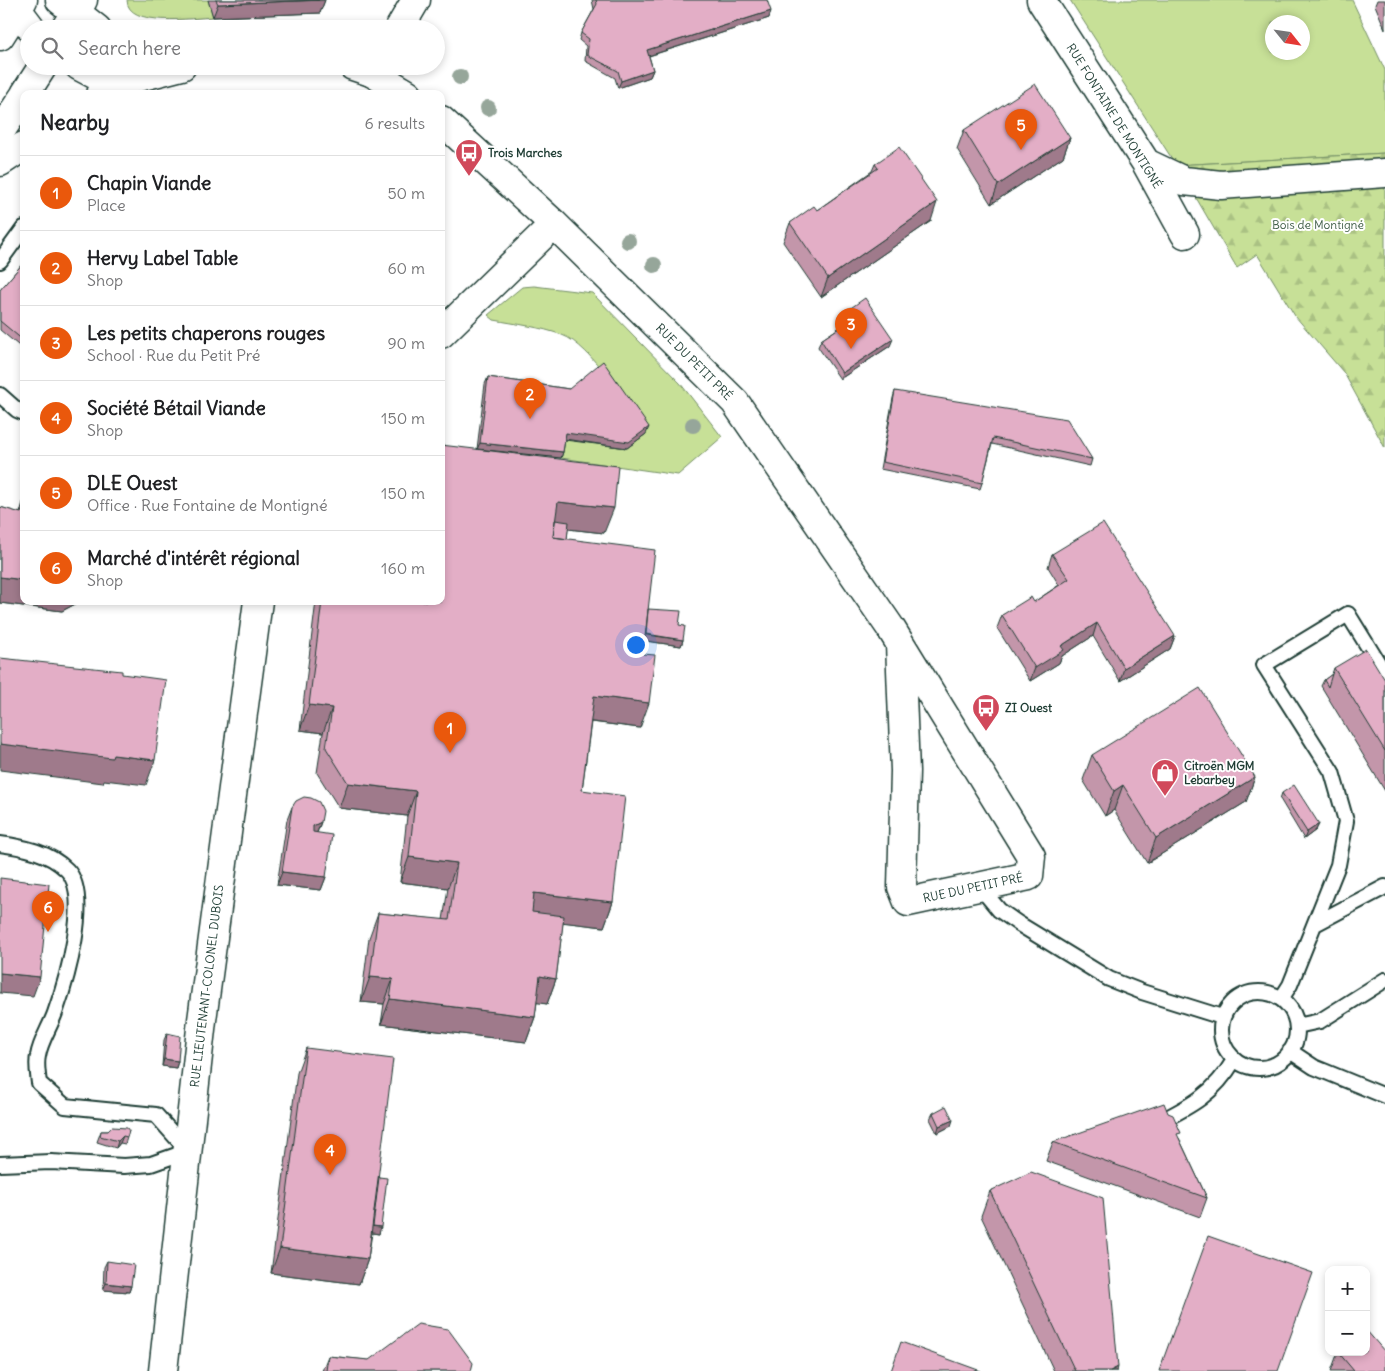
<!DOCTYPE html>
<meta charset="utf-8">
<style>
:root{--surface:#fff;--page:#f6f6f6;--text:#202124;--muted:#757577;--line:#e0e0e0;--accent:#ea580c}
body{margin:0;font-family:Delius,sans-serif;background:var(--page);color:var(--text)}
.controls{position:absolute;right:15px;bottom:15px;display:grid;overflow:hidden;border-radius:10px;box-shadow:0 2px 8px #0003}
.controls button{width:45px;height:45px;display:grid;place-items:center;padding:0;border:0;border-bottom:1px solid var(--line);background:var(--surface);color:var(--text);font:25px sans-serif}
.compass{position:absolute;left:1265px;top:15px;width:45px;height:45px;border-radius:50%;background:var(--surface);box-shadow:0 2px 8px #0003;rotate:120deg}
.you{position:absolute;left:635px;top:644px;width:18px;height:18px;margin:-12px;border:4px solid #fff;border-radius:50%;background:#1a73e8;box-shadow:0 0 0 8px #1a73e833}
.badge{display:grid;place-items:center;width:32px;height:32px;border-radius:50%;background:var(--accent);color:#fff;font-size:16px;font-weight:700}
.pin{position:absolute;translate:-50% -41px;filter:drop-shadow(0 1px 2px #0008)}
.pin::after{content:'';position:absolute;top:26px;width:18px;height:15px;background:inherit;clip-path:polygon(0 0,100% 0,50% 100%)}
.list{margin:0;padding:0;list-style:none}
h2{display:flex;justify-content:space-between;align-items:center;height:65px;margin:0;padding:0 20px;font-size:21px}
h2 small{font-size:16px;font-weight:400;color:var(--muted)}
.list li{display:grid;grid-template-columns:32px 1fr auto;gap:15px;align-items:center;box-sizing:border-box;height:75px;padding:0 20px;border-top:1px solid var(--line)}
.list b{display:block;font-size:19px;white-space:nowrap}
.list p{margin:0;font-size:16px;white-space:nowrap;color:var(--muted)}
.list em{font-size:16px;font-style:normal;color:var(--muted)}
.icon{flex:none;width:28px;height:28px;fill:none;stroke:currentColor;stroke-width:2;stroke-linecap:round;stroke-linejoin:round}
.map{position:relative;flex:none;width:1385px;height:1371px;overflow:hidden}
.search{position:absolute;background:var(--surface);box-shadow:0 2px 8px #0003;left:20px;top:20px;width:425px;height:55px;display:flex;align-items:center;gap:12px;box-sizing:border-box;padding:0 18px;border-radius:28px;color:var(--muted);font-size:19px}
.panel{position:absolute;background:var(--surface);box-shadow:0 2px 8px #0003;left:20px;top:90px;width:425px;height:515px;border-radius:10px}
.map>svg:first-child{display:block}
</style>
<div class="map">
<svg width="1385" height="1371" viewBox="0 0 1385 1371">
<defs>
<pattern id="forest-firs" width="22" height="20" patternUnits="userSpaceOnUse" patternTransform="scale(1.25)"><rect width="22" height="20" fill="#c7e097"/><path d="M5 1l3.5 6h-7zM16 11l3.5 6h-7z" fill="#aac183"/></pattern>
</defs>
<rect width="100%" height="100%" fill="#fff"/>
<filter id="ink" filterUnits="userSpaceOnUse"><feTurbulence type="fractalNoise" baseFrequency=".02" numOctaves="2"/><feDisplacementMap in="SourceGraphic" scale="10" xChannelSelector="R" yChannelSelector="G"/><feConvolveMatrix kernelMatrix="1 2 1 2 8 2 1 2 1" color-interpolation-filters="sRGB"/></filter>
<g filter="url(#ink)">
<!-- grass -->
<path fill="#c7e097" stroke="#738e66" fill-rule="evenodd" d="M127 0H208L213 17C194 18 127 28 127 0Z
M1070 0H1352L1385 70V153L1176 165ZM1272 22H1302V52H1272Z
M534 286 592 293 680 383 722 437 678 475 561 458 564 439 627 448 646 433C627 406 592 346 562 335 541 327 516 324 494 320L488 315 522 287Z"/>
<!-- forest -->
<path fill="url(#forest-firs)" stroke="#738e66" d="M1385 153V448L1344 373 1295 316 1257 254 1237 268 1177 165Z"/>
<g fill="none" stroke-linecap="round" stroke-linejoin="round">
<defs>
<path id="service" d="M0 261 24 228
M0 395 17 410 24 413
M0 844C23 847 49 852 67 870 92 896 66 982 55 1013 50 1027 40 1042 38 1056 36 1064 38 1075 39 1083L65 1106 156 1115 188 1151 151 1164 124 1166 51 1162 0 1164
M980 887 999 910 1019 924 1109 979 1142 992 1222 1017
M1315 924 1385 887
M1221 1030a38 38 0 1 1 76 0a38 38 0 1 1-76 0Z
M1281 999 1290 985 1338 865 1346 821 1332 772 1264 665 1348 614 1385 674
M1297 1026 1320 1021 1385 980
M1290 1051 1314 1067 1385 1096
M1157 1123C1191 1106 1214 1094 1234 1060"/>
<path id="minor" d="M1041 0 1146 163 1185 234
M371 72 408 94
M441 120 554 224 735 402 890 627 1031 856 1029 876 908 902 902 887 905 771 900 644
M1146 163 1184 181 1221 185 1385 173
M441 334 554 224
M163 1371 202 1020 258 601"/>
<path id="tertiary" d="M10 0 32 29
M60 0 97 29
M399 29 416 0
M79 66 98 76 120 82
M353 66 371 72 375 66
M101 94 120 82 182 66
M0 162 24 146"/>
<path id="primary" d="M65 29 83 0
M0 36 23 0
M25 94 43 66
M0 132 24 96"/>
</defs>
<!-- service casing -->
<use href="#service" stroke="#1f3d34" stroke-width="18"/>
<!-- minor casing -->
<use href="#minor" stroke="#1f3d34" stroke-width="31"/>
<!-- tertiary casing -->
<use href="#tertiary" stroke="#1f3d34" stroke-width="31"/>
<!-- primary casing -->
<use href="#primary" stroke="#1f3d34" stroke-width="31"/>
<!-- service -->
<use href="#service" stroke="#fff" stroke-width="14"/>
<!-- minor -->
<use href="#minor" stroke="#fff" stroke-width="28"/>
<!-- tertiary -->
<use href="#tertiary" stroke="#fff" stroke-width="28"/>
<!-- primary -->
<use href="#primary" stroke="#fff" stroke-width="28"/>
</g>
<!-- trees -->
<g fill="#96a69a">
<circle cx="460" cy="77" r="8"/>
<circle cx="488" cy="108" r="8"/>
<circle cx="628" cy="241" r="8"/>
<circle cx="654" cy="265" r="8"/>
<circle cx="693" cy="425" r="8"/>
</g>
<!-- wall -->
<path fill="#c396aa" stroke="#1f3d34" d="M208 0H325L320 13 213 17Z
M592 0H767L769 18 649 56 653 70 650 77 618 88 615 78 585 61 586 46 579 40 581 33 594 9Z
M1377 0H1385V29L1375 5Z
M964 130 1070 138 1063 157 991 204 957 149Z
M875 164 931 221 821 297 783 242 790 223 817 210 872 171Z
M24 262V350L0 330V290Z
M845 312 890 346 840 379 818 347 821 340 846 323 842 318Z
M488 377 569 389 646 434 627 448 565 440 563 452 561 458 477 449 485 384Z
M895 391 1092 459 1090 466 992 444 982 483 980 489 880 469 893 398Z
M441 445 604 533 568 529 567 539 648 609 679 625 683 640 681 646 645 641 643 654 640 728 591 722 582 790 613 902 604 927 563 922 556 979 547 1004 537 1002 535 1017 526 1042 381 1024 384 1004 361 1002 369 938 378 913 443 920 448 888 400 882 407 816 339 808 317 773 323 733 300 730 316 601H441Z
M24 499V601H81L62 611 0 603V507L20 513Z
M1052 554 1175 636 1170 649 1120 681 1093 636 1062 656 1059 663 1030 681 997 628 1002 615 1034 602 1059 585 1048 567Z
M1334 668 1385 680V791L1321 686 1324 680 1332 674Z
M1092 755 1255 777 1246 802 1147 863 1114 810 1105 816 1083 780Z
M1282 793 1319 824 1316 830 1304 839 1280 799Z
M292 807 321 822 317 833 326 877 321 890 277 885 287 820Z
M167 1033 178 1061 176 1068 162 1066 164 1040Z
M306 1048 379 1177V1234L372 1233 368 1259 359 1284 271 1273 297 1073Z
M933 1113 951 1126 937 1133 930 1119Z
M101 1131H129L125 1144 120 1143 116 1148 97 1142Z
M1179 1138 1207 1198 1200 1217 1046 1161 1053 1142Z
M990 1191 1117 1371H1054L981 1216Z
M107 1261 131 1286 129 1292 103 1290 104 1267Z
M1338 1352 1385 1371H1331Z
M328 1356 471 1371H322Z"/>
<!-- shaded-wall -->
<path fill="#9f7a8b" stroke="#1f3d34" d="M325 0 320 13 213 17 218 4Z
M771 11 769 18 645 57 647 50Z
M653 70 650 77 618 88 621 81Z
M1070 138 1063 157 991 204 998 185Z
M937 202 931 221 821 297 828 278Z
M893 339 890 346 840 379 842 373Z
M649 427 646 434 627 448 564 439 566 433Z
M480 443 563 452 561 458 477 449Z
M558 502 614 508 604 533 550 527Z
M0 577 24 580V601H81L62 611 0 603Z
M1097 623 1093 636 1062 656 1059 663 1030 681 1035 668 1061 646Z
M641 634 683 640 681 646 639 640Z
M1175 636 1170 649 1120 681 1124 668Z
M594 696 649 703 640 728 585 721Z
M309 705 332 708 323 733 300 730Z
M0 744 113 755 155 760 146 785 104 780 103 783 0 770Z
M1255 777 1246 802 1147 863 1156 838Z
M348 783 416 791 407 816 339 808Z
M1123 785 1114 810 1105 816 1114 791Z
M321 822 316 835 308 838 313 826Z
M1319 824 1316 830 1304 839 1307 832Z
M409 857 457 863 448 888 400 882Z
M282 872 326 877 321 890 277 885Z
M534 893 613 902 604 927 525 918Z
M0 973 40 977 33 996 0 993Z
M540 976 556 979 547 1004 531 1002Z
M370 977 393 979 384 1004 361 1002Z
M390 999 535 1017 526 1042 381 1024Z
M164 1059 178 1061 176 1068 162 1066Z
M953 1120 951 1126 937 1133 939 1126Z
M123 1136 120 1143 116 1148 118 1141Z
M368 1226 381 1227 379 1234 366 1232Z
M280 1248 368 1259 359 1284 271 1273Z
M106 1283 131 1286 129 1292 103 1290Z
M1118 1367 1117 1371H1110Z"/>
<!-- building -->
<path fill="#e3aec6" stroke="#1f3d34" d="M216 0H319L218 4Z
M596 0H767L771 11 647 50 653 70 621 81 618 71 587 55 589 39 581 33 597 4Z
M1035 84 1070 138 998 185 964 130Z
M899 147 937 202 828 278 790 223 814 206 817 210 878 168 875 164Z
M24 262V341L0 321V290Z
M865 298 893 339 842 373 821 340 851 320 845 312Z
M603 361 649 427 629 442 566 433 563 452 480 443 488 377 569 389Z
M895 391 1067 419 1092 459 993 438 982 483 882 462Z
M441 445 618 466 614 508 558 502 553 537 655 550 643 654 655 655 649 703 594 696 582 790 625 796 613 902 534 893 532 912 564 916 556 979 540 976 535 1017 390 999 393 979 370 977 378 913 449 920 457 863 409 857 416 791 348 783 326 748 332 708 309 705 322 601H441Z
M24 505V580L0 577V507L21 513Z
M555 520 569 522 567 539 553 537Z
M1103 523 1175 636 1124 668 1097 623 1061 646 1064 650 1035 668 1002 615 1031 597 1034 602 1069 579 1052 554Z
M648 609 681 611 679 625 685 626 683 640 646 634Z
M1366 649 1385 680V751L1334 668Z
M0 658 122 671V674L166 680 155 760 113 755 112 758 0 744Z
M1332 674 1328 687 1324 680Z
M1200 688 1255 777 1156 838 1123 785 1114 791 1092 755Z
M1294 785 1319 824 1307 832 1282 793Z
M304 797 311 798 319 802 323 811 321 822 313 826V832L332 835 326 877 282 872 292 807 296 801Z
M0 878 49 884 40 977 0 973Z
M167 1033 180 1036 178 1061 164 1059Z
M306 1048 393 1059 368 1259 280 1248Z
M1164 1103 1168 1113 1173 1115 1181 1133 1177 1134 1207 1198 1053 1142Z
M946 1106 953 1120 939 1126 933 1113Z
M112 1127 127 1128 129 1131 127 1137 123 1136 118 1141 100 1136 101 1131H108Z
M1031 1172 1103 1198 1118 1367 1110 1371H1075L990 1191Z
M379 1177 387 1178 381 1227 373 1226Z
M1208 1236 1313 1273 1278 1371H1159Z
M107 1261 134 1265 131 1286 106 1283Z
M418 1324 448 1329 473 1363 471 1371H326L328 1356 369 1360Z
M1366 1330 1385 1352V1371H1354L1338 1352H1366Z
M901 1342 981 1371H891Z"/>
</g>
<!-- icons -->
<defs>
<symbol id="bus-pin" viewBox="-11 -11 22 30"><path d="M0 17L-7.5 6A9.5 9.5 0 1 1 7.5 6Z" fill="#d1495b" stroke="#fff"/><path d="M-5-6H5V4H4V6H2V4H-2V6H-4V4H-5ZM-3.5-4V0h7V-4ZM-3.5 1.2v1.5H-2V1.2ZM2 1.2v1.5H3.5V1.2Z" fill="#fff"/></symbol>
<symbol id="shop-pin" viewBox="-11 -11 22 30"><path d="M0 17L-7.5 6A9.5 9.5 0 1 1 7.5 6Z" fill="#d1495b" stroke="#fff"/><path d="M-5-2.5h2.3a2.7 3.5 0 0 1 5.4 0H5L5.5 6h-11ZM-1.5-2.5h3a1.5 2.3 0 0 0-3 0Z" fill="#fff"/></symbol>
</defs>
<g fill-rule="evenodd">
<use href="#bus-pin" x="453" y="137" width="32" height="43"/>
<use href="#bus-pin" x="970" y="692" width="32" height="43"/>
<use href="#shop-pin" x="1149" y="757" width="32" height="43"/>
</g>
<g text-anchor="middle" stroke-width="4" stroke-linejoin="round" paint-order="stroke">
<!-- street labels -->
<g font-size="12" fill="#1f3d34" stroke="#fff">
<text transform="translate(1114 116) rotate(58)" y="4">RUE FONTAINE DE MONTIGNÉ</text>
<text transform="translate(694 362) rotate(45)" y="4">RUE DU PETIT PRÉ</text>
<text transform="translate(973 888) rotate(-12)" y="4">RUE DU PETIT PRÉ</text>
<text transform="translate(207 986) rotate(-83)" y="4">RUE LIEUTENANT-COLONEL DUBOIS</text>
</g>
<!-- poi labels -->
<g font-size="12" font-weight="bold" fill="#1f3d34" stroke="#fff" text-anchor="start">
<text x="488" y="157">Trois Marches</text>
<text x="1005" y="712">ZI Ouest</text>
<text x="1184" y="770">Citroën MGM<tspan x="1184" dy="14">Lebarbey</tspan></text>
</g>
<!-- park labels -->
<g font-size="12" fill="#415e48" stroke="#fff">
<text x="1318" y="229">Bois de Montigné</text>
</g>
</g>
</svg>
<div class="controls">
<button>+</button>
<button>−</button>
</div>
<svg class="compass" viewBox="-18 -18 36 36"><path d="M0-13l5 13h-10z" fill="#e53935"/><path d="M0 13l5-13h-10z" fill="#757577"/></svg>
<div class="you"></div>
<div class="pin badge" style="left:450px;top:753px">1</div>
<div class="pin badge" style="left:530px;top:419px">2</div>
<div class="pin badge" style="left:851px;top:349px">3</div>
<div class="pin badge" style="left:330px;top:1175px">4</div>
<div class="pin badge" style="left:1021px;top:150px">5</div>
<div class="pin badge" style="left:48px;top:932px">6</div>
<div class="search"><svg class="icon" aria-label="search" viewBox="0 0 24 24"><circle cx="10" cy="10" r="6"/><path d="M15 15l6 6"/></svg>Search here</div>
<section class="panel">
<h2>Nearby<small>6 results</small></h2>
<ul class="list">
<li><span class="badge">1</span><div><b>Chapin Viande</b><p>Place</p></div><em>50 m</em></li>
<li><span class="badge">2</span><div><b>Hervy Label Table</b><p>Shop</p></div><em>60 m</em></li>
<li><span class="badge">3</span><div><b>Les petits chaperons rouges</b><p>School · Rue du Petit Pré</p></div><em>90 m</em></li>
<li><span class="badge">4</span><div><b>Société Bétail Viande</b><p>Shop</p></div><em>150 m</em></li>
<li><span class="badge">5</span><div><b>DLE Ouest</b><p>Office · Rue Fontaine de Montigné</p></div><em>150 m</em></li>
<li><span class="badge">6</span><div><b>Marché d'intérêt régional</b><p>Shop</p></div><em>160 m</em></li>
</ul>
</section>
</div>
